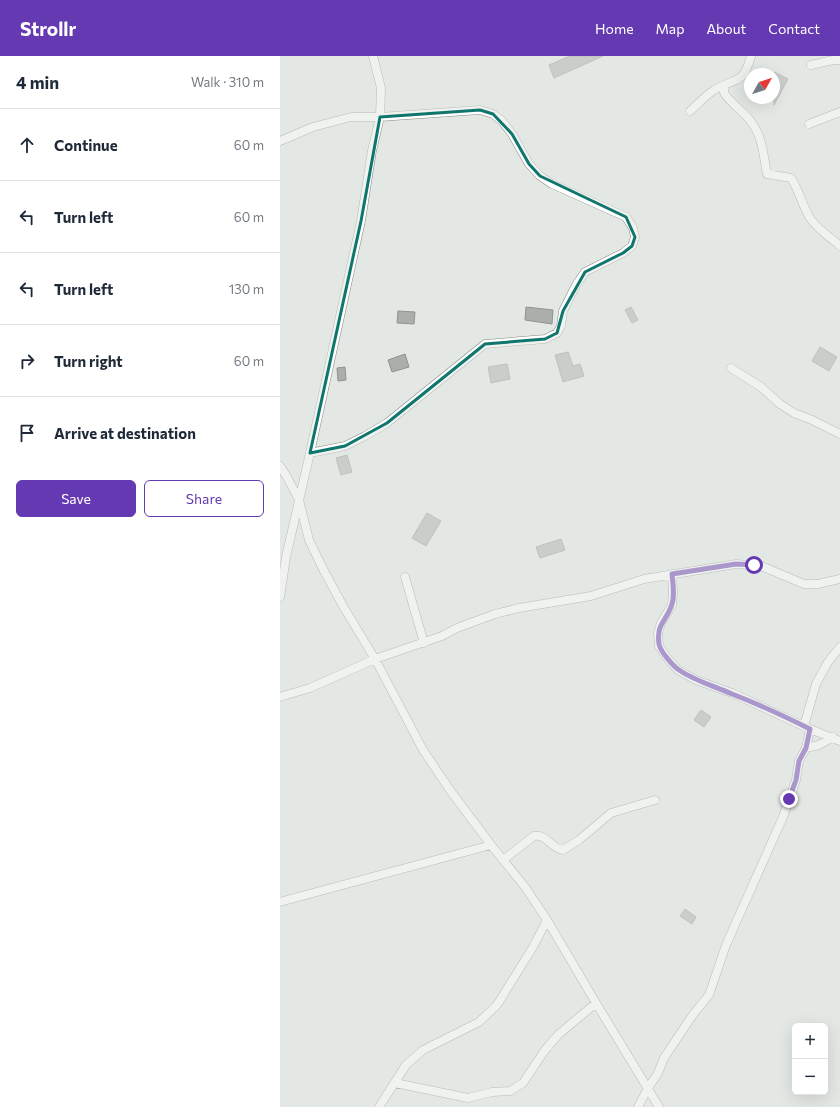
<!DOCTYPE html>
<meta charset="utf-8">
<style>
:root{--surface:#fff;--page:#f6f6f7;--text:#1f2937;--muted:#747a83;--line:#e0e1e3;--accent:#6439b1}
body{margin:0;font-family:Commissioner,sans-serif;background:var(--page);color:var(--text)}
.controls{position:absolute;right:12px;bottom:12px;display:grid;overflow:hidden;border-radius:6px;box-shadow:0 4px 16px #0002}
.controls button{width:36px;height:36px;display:grid;place-items:center;padding:0;border:0;border-bottom:1px solid var(--line);background:var(--surface);color:var(--text);font:20px sans-serif}
.compass{position:absolute;left:464px;top:12px;width:36px;height:36px;border-radius:50%;background:var(--surface);box-shadow:0 4px 16px #0002;rotate:51deg}
.stop{position:absolute;width:12px;height:12px;margin:-9px;border:3px solid #6439b1;border-radius:50%;background:#fff}
.stop.end{background:#6439b1;border-color:#fff;box-shadow:0 1px 4px #0008}
.list{margin:0;padding:0;list-style:none}
h2{display:flex;justify-content:space-between;align-items:center;height:52px;margin:0;padding:0 16px;font-size:17px}
h2 small{font-size:13px;font-weight:400;color:var(--muted)}
.list li{display:grid;grid-template-columns:26px 1fr auto;gap:12px;align-items:center;box-sizing:border-box;height:72px;padding:0 16px;border-top:1px solid var(--line)}
.list b{display:block;font-size:15px;white-space:nowrap}
.list em{font-size:13px;font-style:normal;color:var(--muted)}
.actions{display:flex;gap:8px;padding:12px 16px}
.actions a{flex:1;padding:9px 0;border:1px solid var(--accent);border-radius:6px;text-align:center;font-size:14px;color:var(--accent)}
.actions .main{background:var(--accent);color:#fff}
.icon{flex:none;width:22px;height:22px;fill:none;stroke:currentColor;stroke-width:2;stroke-linecap:round;stroke-linejoin:round}
.map{position:relative;flex:none;width:560px;height:1051px;overflow:hidden}
header{display:flex;align-items:center;gap:24px;box-sizing:border-box;height:56px;padding:0 20px;background:var(--accent);color:#fff}
header strong{font-size:19px}
nav{display:flex;gap:22px;margin-inline-start:auto;font-size:14px}
main{display:flex}
aside{flex:1;background:var(--surface)}
.map>svg:first-child{display:block}
</style>
<header>
<strong>Strollr</strong>
<nav><a>Home</a><a>Map</a><a>About</a><a>Contact</a></nav>
</header>
<main>
<aside>
<h2>4 min<small>Walk · 310 m</small></h2>
<ul class="list">
<li><svg class="icon" aria-label="ahead" viewBox="0 0 24 24"><path d="M12 20V5M6 11l6-6 6 6"/></svg><div><b>Continue</b></div><em>60 m</em></li>
<li><svg class="icon" aria-label="left" viewBox="0 0 24 24"><path d="M17 20v-9H6M10 6l-5 5 5 5"/></svg><div><b>Turn left</b></div><em>60 m</em></li>
<li><svg class="icon" aria-label="left" viewBox="0 0 24 24"><path d="M17 20v-9H6M10 6l-5 5 5 5"/></svg><div><b>Turn left</b></div><em>130 m</em></li>
<li><svg class="icon" aria-label="right" viewBox="0 0 24 24"><path d="M7 20v-9h11M14 6l5 5-5 5"/></svg><div><b>Turn right</b></div><em>60 m</em></li>
<li><svg class="icon" aria-label="arrive" viewBox="0 0 24 24"><path d="M6 21V4h12l-3 4 3 4H6"/></svg><div><b>Arrive at destination</b></div></li>
</ul>
<div class="actions"><a class="main">Save</a><a>Share</a></div>
</aside>
<div class="map">
<svg width="560" height="1051" viewBox="0 0 560 1051">
<rect width="100%" height="100%" fill="#e4e8e4"/>
<!-- building -->
<path fill="#abafab" stroke="#90948f" d="M290 0H323L274 22 269 9Z
M494 16 508 23 494 49Z
M246 251 273 254 272 268 245 264Z
M351 251 358 264 352 267 345 254Z
M118 255 135 256 134 268 117 267Z
M540 291 557 301 549 315 532 305Z
M288 296 293 310 300 308 304 320 283 326 275 299Z
M125 298 129 311 112 316 108 304Z
M227 308 230 323 211 327 208 311Z
M65 311 66 324 58 325 57 312Z
M67 399 72 416 61 419 56 402Z
M147 457 161 465 146 490 132 482Z
M281 483 285 494 260 502 256 491Z
M421 654 431 661 424 671 414 664Z
M405 853 416 861 412 868 400 860Z"/>
<g fill="none" stroke-linecap="round" stroke-linejoin="round">
<defs>
<path id="minor" d="M531 9 553 4H560
M445 30C445 30 444 36 444 36 445 42 464 56 469 63 483 80 483 98 487 118L511 122C519 134 522 149 530 162 537 173 550 181 560 190
M410 55C418 48 425 40 434 34 456 21 463 30 471 0
M529 68 560 56
M0 85 33 71 71 61H100L200 54 213 58 222 65 232 78 249 108 260 120 272 128 346 161 353 172 355 181 352 190 343 197 305 216 296 229 283 255 281 270 277 277 265 283 205 288 107 367 85 380 65 390 30 397
M451 312 481 331 500 348 514 357 532 364 560 378
M0 410 7 421 19 444 29 484 43 513 63 550 95 603 143 694 172 737 211 789 245 831 267 864 316 947 379 1051
M392 518 393 536 392 549 381 567 378 577 379 590 388 603 398 614 416 624 452 637 530 673 560 685
M125 521 144 587
M0 541 6 501 30 397 81 165 92 95 100 61 101 32 93 0
M0 641 30 632 95 603 162 580 177 572 215 558 239 552 311 540 364 523 456 508 481 510 524 528H538L560 523
M524 670 536 628 548 606 560 591
M526 692 539 689 553 681
M223 804 254 780C268 778 270 792 283 794L299 784 331 757 375 744
M0 846 211 789
M115 1027 188 1042 212 1036 230 1035 243 1027 265 994 279 978 316 947
M99 1051 126 1009 143 994 199 966 217 949 253 891 267 864
M358 1051 368 1032 378 1017 384 1002 412 960 429 939 446 889 503 761 516 724 519 705 526 692 530 673"/>
</defs>
<!-- minor casing -->
<use href="#minor" stroke="#838682" stroke-width="9"/>
<!-- minor -->
<use href="#minor" stroke="#fff" stroke-width="8"/>
</g>
<g fill="none" stroke-linecap="round" stroke-linejoin="round">
<!-- route -->
<path stroke="#6439b1" stroke-width="5" d="M474 509 456 508 392 518C393 528 395 539 392 548 387 565 376 567 379 588 380 595 393 610 399 614 415 625 434 630 452 638 478 648 504 660 530 673L526 692 519 705 516 724 509 743"/>
</g>
<!-- marked area -->
<path d="M0 0H560V1051H0ZM200 54 213 58 232 78 249 108 260 120 346 161 355 181 352 190 343 197 305 216 283 255 277 277 265 283 205 288 107 367 65 390 30 397 81 165 100 61Z" fill="#e4e8e4" fill-opacity=".55" fill-rule="evenodd"/>
<path fill="none" stroke="#0f766e" stroke-width="3" stroke-linejoin="round" d="M200 54 213 58 232 78 249 108 260 120 346 161 355 181 352 190 343 197 305 216 283 255 277 277 265 283 205 288 107 367 65 390 30 397 81 165 100 61Z"/>
</svg>
<div class="controls">
<button>+</button>
<button>−</button>
</div>
<svg class="compass" viewBox="-18 -18 36 36"><path d="M0-13l5 13h-10z" fill="#e53935"/><path d="M0 13l5-13h-10z" fill="#747a83"/></svg>
<div class="stop" style="left:474px;top:509px"></div>
<div class="stop end" style="left:509px;top:743px"></div>
</div>
</main>
